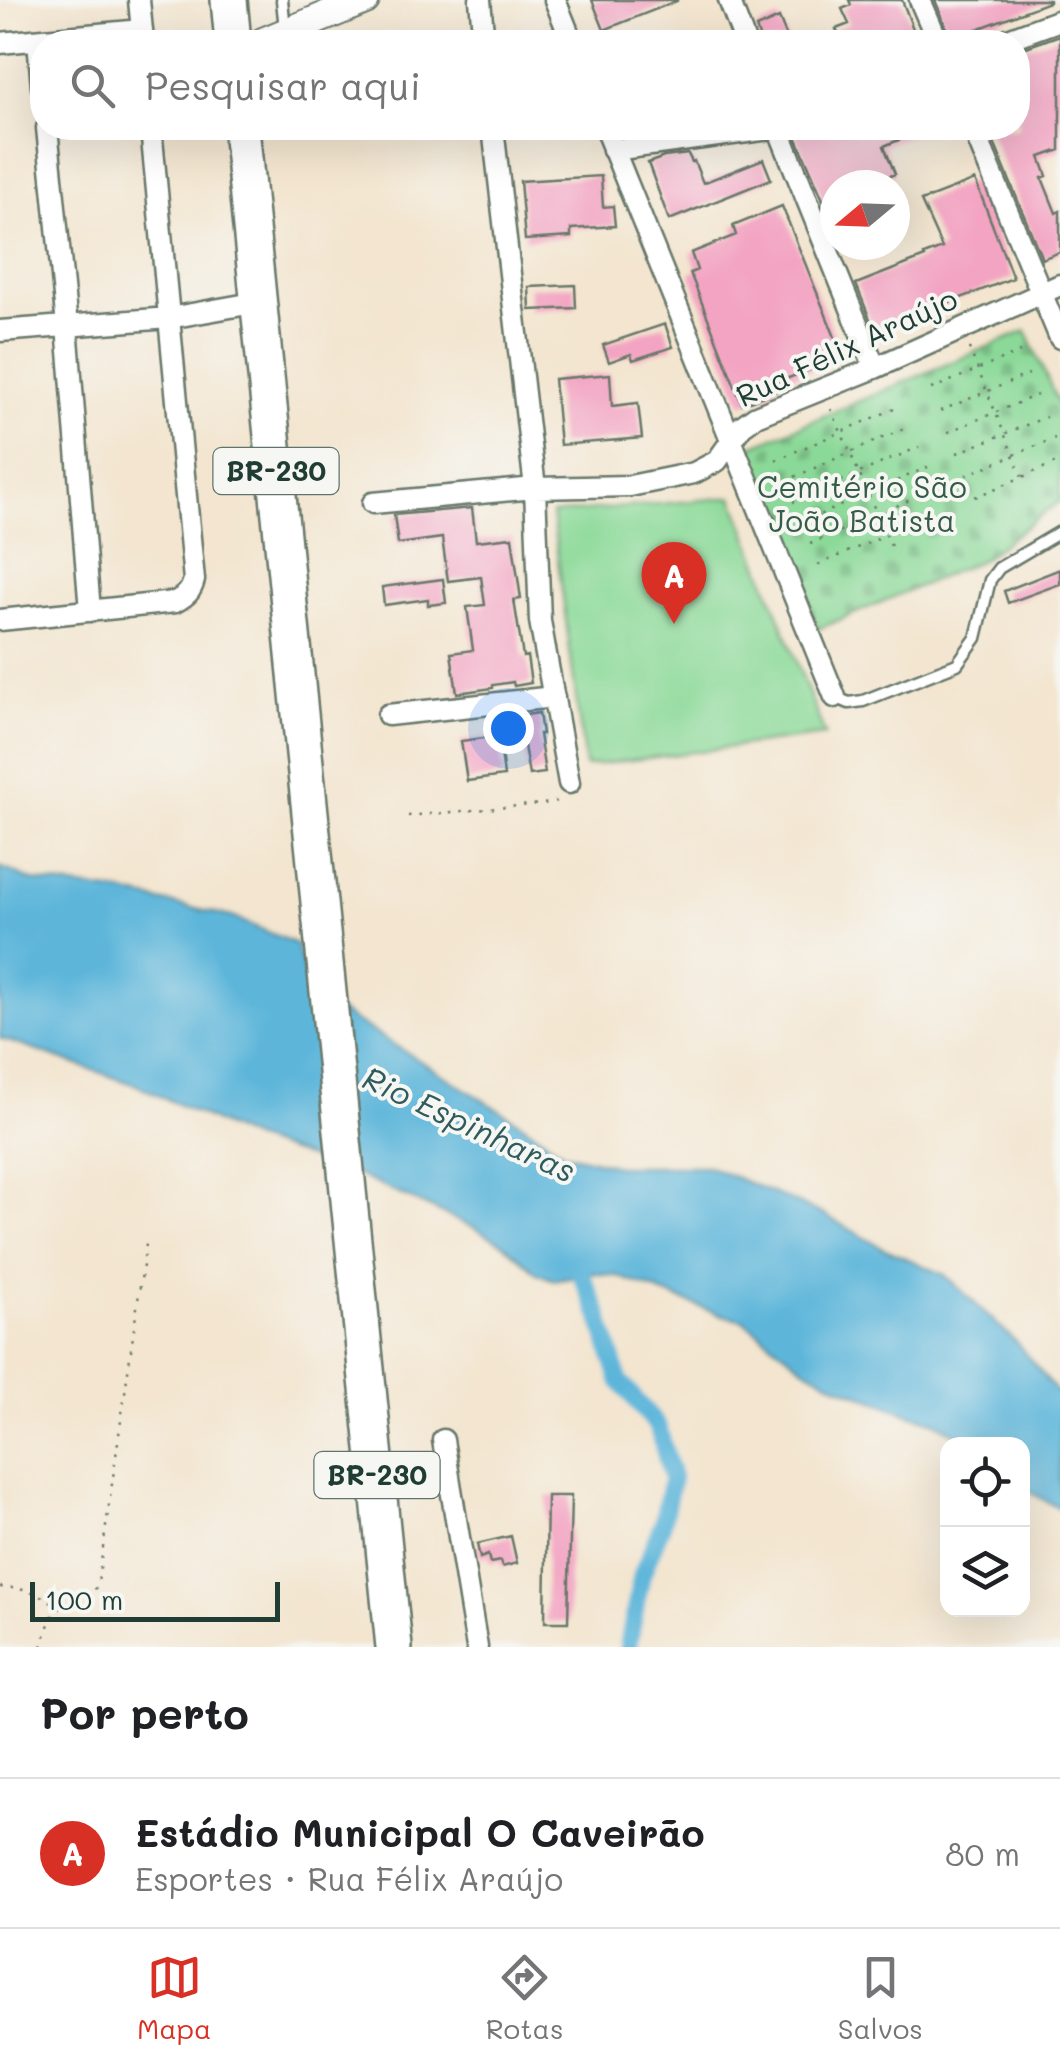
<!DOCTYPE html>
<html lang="pt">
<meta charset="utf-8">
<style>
:root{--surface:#fff;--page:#f6f6f6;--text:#202124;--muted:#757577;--line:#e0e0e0;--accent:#d93025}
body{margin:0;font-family:Mali,sans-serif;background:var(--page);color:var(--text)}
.controls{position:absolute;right:30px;bottom:30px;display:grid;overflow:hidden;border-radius:20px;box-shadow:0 10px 40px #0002}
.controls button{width:90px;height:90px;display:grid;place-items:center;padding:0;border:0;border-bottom:2px solid var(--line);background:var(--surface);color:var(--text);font:50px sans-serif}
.compass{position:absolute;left:820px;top:170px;width:90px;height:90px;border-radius:50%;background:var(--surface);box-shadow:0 10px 40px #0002;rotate:251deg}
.scale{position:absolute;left:30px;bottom:25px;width:250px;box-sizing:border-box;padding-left:10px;border:5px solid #1f3d34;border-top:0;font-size:28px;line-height:35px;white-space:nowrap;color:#1f3d34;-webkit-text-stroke:8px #f6f6f2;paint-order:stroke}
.you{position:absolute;left:508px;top:728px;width:35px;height:35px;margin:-25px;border:8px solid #fff;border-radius:50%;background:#1a73e8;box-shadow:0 0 0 15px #1a73e833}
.badge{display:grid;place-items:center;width:65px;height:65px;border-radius:50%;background:var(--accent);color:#fff;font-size:32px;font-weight:700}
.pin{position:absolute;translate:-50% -82px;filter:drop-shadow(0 2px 5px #0008)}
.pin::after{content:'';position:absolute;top:52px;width:35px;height:30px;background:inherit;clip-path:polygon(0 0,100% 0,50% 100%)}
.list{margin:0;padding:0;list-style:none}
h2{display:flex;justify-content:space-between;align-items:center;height:130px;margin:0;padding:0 40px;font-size:42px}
h2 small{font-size:32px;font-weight:400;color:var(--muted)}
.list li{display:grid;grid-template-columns:65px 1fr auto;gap:30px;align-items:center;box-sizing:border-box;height:150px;padding:0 40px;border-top:2px solid var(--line)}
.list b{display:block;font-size:38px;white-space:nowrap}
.list p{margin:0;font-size:32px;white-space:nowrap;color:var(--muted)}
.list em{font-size:32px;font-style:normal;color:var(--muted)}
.icon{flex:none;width:55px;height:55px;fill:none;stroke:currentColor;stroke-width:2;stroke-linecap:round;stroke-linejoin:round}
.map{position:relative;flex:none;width:1060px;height:1647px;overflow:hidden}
.search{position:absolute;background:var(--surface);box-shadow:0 10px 40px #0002;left:30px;right:30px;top:30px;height:110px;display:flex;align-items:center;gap:25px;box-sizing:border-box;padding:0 35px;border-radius:40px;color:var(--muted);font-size:38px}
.sheet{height:280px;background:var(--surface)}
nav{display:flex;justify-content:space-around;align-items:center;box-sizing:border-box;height:140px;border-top:2px solid var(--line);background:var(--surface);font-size:28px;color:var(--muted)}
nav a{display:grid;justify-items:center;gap:5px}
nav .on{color:var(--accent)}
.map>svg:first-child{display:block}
</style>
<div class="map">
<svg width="1060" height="1647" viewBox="0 0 1060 1647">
<defs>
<pattern id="cemetery-stones" width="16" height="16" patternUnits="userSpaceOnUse" patternTransform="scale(2.5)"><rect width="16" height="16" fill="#8bd998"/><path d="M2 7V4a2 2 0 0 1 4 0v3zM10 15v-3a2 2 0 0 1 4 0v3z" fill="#78bb84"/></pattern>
</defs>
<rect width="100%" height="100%" fill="#f6f6f2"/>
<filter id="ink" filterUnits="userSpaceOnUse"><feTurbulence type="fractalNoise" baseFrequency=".01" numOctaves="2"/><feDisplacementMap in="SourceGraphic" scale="20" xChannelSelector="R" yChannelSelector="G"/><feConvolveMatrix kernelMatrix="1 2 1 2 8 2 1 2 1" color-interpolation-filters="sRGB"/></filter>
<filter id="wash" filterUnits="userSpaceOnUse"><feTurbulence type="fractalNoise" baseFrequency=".0048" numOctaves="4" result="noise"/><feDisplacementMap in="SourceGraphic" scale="40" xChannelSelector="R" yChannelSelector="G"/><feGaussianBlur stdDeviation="2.25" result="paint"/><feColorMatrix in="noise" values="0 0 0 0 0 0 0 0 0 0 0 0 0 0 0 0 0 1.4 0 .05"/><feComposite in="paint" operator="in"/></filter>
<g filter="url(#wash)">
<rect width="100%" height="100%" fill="#f3e5cf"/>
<!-- cemetery -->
<path fill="url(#cemetery-stones)" stroke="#558b66" stroke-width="2.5" d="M1026 331 1060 408V501L981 560 818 629 743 450Z"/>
<!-- garden -->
<path fill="#8bd998" stroke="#558b66" stroke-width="2.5" d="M733 497 825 735 585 766 552 514Z"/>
<!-- water -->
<path fill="#5db6da" stroke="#3e7a87" stroke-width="2.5" d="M0 867 33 881 119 892 232 917 296 944 311 994 344 1170 252 1139 139 1086 0 1038Z
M331 1006 524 1125 564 1153 617 1166H708L823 1214 883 1248 945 1275 1017 1343 1060 1396V1509L1023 1488 1022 1444H973L936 1422 909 1414 836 1385 803 1367 743 1320 719 1314 617 1276 592 1273 554 1280 538 1274 505 1245 475 1228 348 1171Z"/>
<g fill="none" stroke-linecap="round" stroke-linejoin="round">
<!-- canal -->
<path stroke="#5db6da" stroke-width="18" d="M572 1254 599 1314 619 1380 658 1427 672 1478 662 1525 642 1574 628 1647"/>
</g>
<g id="blocks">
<!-- building -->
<path fill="#f3a4c2" d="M592 0H677V1L604 30Z
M849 0H902L918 42H842L836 29 849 24 842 9 851 5Z
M935 0H1049V2L951 39Z
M779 18 789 42H761L756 28Z
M1060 35V150L1040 157 1047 176 1042 178 1056 213 1060 211V252L1042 259 988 128H1018V50Z
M813 128H928L884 146 895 174 884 178 887 185H835V197L824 202 795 134Z
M688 154 692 162 694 161 703 183 763 159 771 179 669 220 648 163 664 157Z
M601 176 603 207 613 206 615 226 571 229V237L525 240 520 181Z
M975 180 1013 278 917 315 916 313 889 324 891 328 876 334 856 284 925 257 924 255 942 248 921 201Z
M782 206 843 357 773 384 776 391 742 404 690 273 697 270 691 253 736 235 733 226Z
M575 285 576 308 530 310 529 287Z
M665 324 673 347 633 360 631 354 609 362 603 345Z
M610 374 612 406 638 403 642 438 560 445 554 379Z
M472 508 476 541 512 537 521 599 514 600 523 657 527 656 531 683 514 686 513 682 493 685V688L457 693 451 653 473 650 467 607 485 605 481 577 448 581 442 538 398 544 394 515Z
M1060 569V584L1008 603 1004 591Z
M443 579 446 603 428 605V599L384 605 382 587Z
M539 713 542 734H539L545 773 529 775 519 716Z
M499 736 504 776 467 781 461 741Z
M547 1496H571L568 1622H545Z
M511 1536 517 1563 502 1567 500 1561 490 1563 488 1555 480 1558 477 1544Z"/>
</g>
</g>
<g filter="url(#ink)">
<use href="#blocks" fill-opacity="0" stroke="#69786a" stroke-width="2.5"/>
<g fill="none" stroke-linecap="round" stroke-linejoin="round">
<defs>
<path id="lane" d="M282 0 285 29
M835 697 849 703 863 701 957 664 976 638 990 580 999 568 1060 532"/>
<path id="street" d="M139 0 143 41
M480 0 484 42
M555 0 572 42
M729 0 745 42
M920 0 938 42
M38 40 42 87
M1000 42 1060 20
M0 43 142 30
M47 128 67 326 90 611
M493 128 535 488 540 621 569 783
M605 128 835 697
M973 128 1060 338
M613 150 778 128 875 368
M0 331 169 318 259 302
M373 503 535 488 630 486 694 473 717 461 742 426 756 416 875 368 1060 285
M0 620 175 602C186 596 191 592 194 580L151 128
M388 715 554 697
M443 1440 477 1647"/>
<path id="secondary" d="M263 42 365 0"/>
<path id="highway" d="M229 0 233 42
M241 128 394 1647"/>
</defs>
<!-- lane casing -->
<use href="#lane" stroke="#69786a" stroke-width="15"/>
<!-- street casing -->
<use href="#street" stroke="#69786a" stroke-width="25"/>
<!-- secondary casing -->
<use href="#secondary" stroke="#69786a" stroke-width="32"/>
<!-- highway casing -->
<use href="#highway" stroke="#69786a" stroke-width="40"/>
<!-- path -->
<path stroke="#69786a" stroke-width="2.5" stroke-dasharray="2.5 8" stroke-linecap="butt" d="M969 348 1025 484
M931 389 1020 352
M831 409 894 553
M940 411 1029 374
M948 432 1037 395
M957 453 1046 417
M776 460 901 406
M966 475 1055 438
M785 481 910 426
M975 497 1060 461
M793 502 919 447
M801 523 928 467
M810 544 937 488
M818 565 947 508
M408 816 552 803 558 800
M0 1587C23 1588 39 1593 58 1606
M42 1647C55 1599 54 1614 93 1593L98 1583 146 1244"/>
<!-- lane -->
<use href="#lane" stroke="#fff" stroke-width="10"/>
<!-- street -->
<use href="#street" stroke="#fff" stroke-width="20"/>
<!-- secondary -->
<use href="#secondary" stroke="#fff" stroke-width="28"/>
<!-- highway -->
<use href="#highway" stroke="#fff" stroke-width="35"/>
</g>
</g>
<g text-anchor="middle" stroke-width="8" stroke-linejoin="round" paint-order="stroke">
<!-- shield labels -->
<g fill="#f6f6f2" stroke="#60746d" stroke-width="2.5">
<rect x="213.5" y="448" width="125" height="46" rx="8"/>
<rect x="314.5" y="1452" width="125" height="46" rx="8"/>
</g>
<g font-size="28" font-weight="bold" fill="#1f3d34">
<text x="276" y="481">BR-230</text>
<text x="377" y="1485">BR-230</text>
</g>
<!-- street labels -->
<g font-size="30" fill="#1f3d34" stroke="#f6f6f2">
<text transform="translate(847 348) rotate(-25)" y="10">Rua Félix Araújo</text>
</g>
<!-- park labels -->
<g font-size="30" fill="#355c48" stroke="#f6f6f2">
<text x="862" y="498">Cemitério São<tspan x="862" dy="34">João Batista</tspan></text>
</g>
<!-- water labels -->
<g font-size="32" font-style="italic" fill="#2e5b5e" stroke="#f6f6f2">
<text transform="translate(469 1125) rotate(25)" y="11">Rio Espinharas</text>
</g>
</g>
</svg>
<div class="controls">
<button><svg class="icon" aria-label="locate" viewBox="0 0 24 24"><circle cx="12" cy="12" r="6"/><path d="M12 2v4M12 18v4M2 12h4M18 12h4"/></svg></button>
<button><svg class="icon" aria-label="layers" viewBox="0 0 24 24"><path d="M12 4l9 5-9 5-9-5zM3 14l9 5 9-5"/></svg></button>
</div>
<svg class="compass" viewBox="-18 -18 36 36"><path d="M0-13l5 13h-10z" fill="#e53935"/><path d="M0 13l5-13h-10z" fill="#757577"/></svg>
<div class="scale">100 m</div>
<div class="you"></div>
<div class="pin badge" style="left:674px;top:624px">A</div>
<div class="search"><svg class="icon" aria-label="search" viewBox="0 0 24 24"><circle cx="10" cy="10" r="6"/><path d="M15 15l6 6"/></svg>Pesquisar aqui</div>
</div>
<section class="sheet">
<h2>Por perto<small></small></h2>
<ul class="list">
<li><span class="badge">A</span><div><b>Estádio Municipal O Caveirão</b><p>Esportes · Rua Félix Araújo</p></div><em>80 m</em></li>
</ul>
</section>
<nav>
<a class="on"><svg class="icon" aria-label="map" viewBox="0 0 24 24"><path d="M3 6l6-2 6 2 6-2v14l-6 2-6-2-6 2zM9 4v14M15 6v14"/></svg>Mapa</a>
<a><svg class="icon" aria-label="directions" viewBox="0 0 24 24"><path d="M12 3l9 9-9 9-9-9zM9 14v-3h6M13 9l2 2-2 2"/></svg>Rotas</a>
<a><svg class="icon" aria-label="saved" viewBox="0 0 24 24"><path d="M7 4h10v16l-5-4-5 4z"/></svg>Salvos</a>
</nav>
